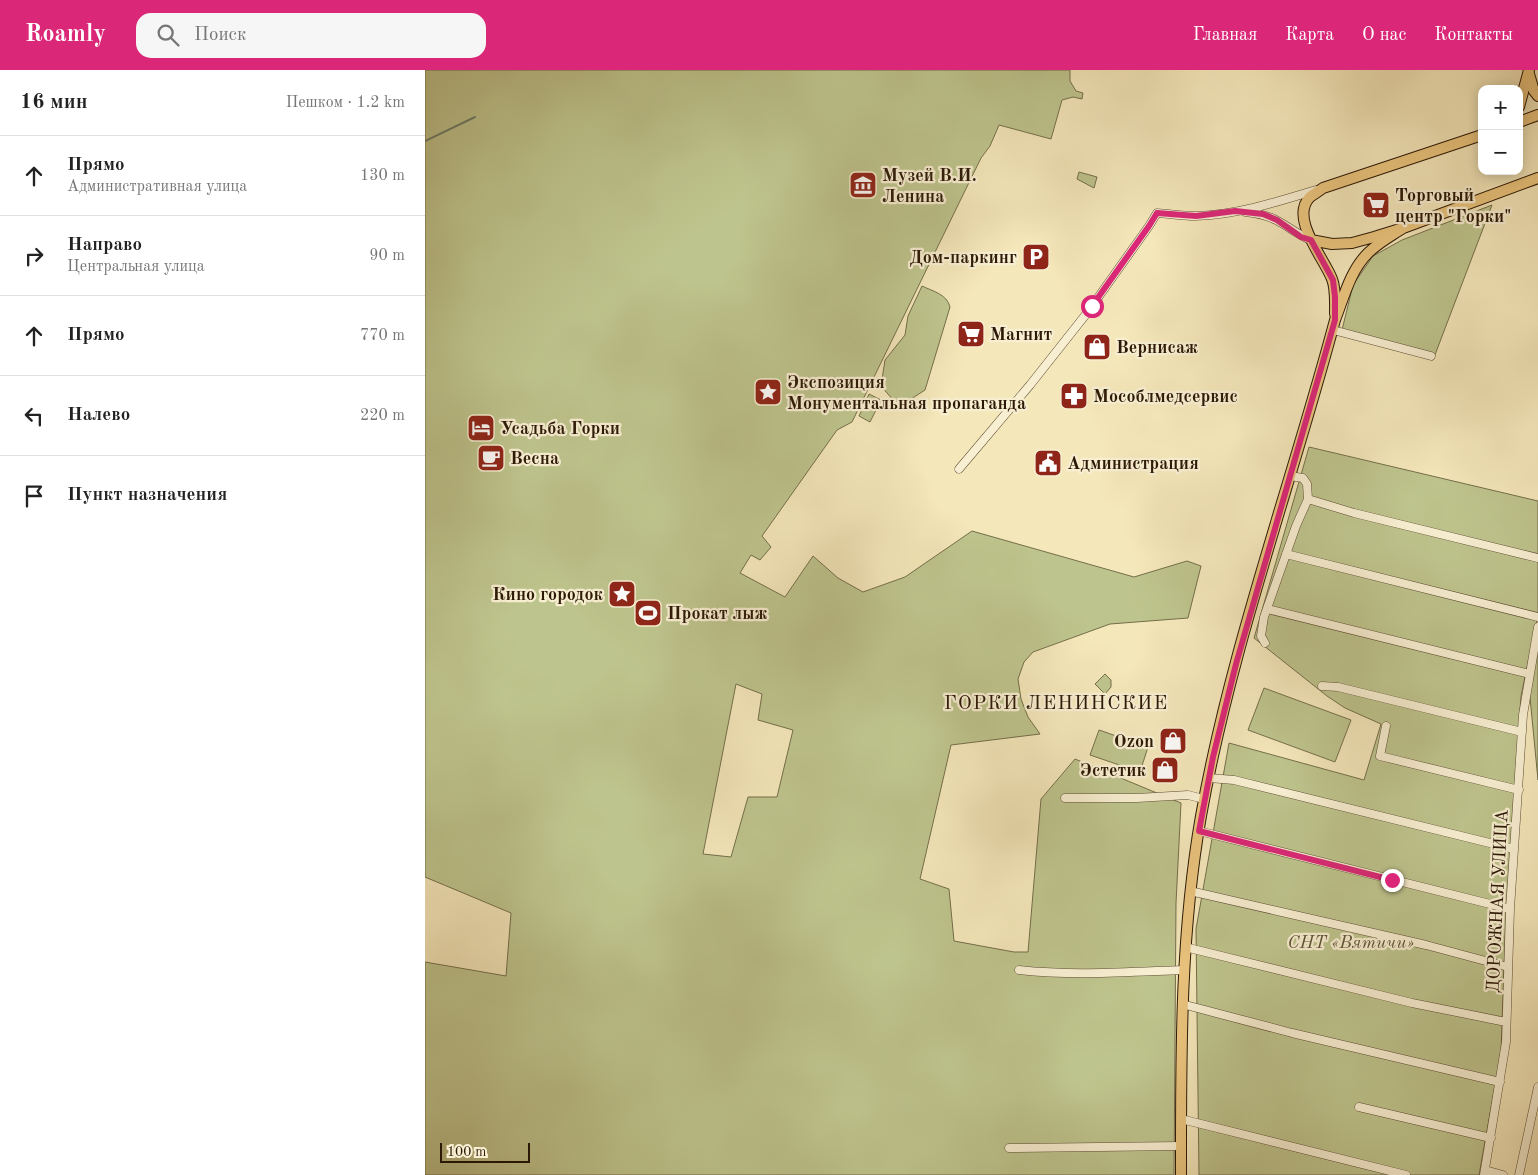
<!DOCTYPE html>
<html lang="ru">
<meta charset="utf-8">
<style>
:root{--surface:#fff;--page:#f6f6f6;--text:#222;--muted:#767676;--line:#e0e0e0;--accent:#db2777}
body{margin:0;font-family:"Old Standard TT",serif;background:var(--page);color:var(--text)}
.controls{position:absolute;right:15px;top:15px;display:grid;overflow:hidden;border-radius:10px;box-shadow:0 2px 12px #0003}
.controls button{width:45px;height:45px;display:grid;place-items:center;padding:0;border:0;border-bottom:1px solid var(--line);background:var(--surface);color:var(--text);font:25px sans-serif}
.scale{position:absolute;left:15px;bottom:12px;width:90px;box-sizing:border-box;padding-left:5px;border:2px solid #2b1806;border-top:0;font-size:14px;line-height:18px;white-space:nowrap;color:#2b1806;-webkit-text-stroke:4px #f8efd2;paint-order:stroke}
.stop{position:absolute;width:15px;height:15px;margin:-11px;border:4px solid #db2777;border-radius:50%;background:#fff}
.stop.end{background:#db2777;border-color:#fff;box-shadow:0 1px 5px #0008}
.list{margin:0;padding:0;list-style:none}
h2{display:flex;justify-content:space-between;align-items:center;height:65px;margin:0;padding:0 20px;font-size:21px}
h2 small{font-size:16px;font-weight:400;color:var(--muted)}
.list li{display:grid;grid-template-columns:32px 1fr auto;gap:15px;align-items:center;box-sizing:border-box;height:80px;padding:0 20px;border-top:1px solid var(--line)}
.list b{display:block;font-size:19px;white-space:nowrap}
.list p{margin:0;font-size:16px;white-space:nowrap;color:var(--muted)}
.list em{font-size:16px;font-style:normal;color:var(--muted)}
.icon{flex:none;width:28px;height:28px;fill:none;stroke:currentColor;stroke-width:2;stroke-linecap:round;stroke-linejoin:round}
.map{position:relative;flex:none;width:1113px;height:1105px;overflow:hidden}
header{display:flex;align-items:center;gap:30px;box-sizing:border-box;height:70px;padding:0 25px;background:var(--accent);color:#fff}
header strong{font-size:24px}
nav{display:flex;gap:28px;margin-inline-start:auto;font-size:18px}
.search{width:350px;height:45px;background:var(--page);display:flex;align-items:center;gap:12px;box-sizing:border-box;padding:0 18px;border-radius:15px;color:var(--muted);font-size:19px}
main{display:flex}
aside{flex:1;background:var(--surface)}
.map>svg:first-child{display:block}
</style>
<header>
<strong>Roamly</strong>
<div class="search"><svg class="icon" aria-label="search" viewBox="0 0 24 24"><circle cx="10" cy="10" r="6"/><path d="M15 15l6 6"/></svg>Поиск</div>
<nav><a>Главная</a><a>Карта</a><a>О нас</a><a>Контакты</a></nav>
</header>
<main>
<aside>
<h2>16 мин<small>Пешком · 1.2 km</small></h2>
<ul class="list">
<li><svg class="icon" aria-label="ahead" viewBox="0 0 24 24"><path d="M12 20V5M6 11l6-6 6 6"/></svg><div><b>Прямо</b><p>Административная улица</p></div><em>130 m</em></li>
<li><svg class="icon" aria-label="right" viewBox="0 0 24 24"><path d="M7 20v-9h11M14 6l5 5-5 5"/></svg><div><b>Направо</b><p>Центральная улица</p></div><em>90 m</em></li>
<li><svg class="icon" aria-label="ahead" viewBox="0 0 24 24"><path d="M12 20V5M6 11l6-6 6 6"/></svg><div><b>Прямо</b></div><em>770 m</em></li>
<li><svg class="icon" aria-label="left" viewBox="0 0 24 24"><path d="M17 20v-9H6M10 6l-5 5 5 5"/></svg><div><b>Налево</b></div><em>220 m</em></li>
<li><svg class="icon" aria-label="arrive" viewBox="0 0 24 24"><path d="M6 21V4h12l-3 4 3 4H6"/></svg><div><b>Пункт назначения</b></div></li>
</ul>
</aside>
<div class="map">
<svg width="1113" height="1105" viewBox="0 0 1113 1105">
<rect width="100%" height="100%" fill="#f4e7ba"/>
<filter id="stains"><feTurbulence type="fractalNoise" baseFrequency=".004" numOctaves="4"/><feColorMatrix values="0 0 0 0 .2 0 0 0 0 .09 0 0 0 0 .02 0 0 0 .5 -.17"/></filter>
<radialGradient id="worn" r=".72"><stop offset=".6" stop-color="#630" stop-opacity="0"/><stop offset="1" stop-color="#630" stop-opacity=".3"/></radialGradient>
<!-- green -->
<path fill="#bec48d" stroke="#746e4a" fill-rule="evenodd" d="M0 0H645V11L651 21 658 23 657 29 648 27 637 30 626 69 574 55 565 76 556 88 427 352 412 360 337 466 346 477 335 490 326 485 315 503 360 527 388 486 413 508 438 522 480 507 547 461 709 507 762 491 776 496 763 548 685 554 608 582 599 592 593 609 596 629 603 647 615 664 526 675 495 809 524 819 529 871 589 882H603L616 729 650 689 756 733 751 833 749 1105H0V892L81 906 86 843 0 807ZM311 614 337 624 333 650 368 660 352 727H323L306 787 278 784Z
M654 102 672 107 669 118 652 109Z
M1067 135 1008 290 916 264 928 215 948 186 977 170Z
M497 216C507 221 522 224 525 237L500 320 483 331H469L456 316 460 290 480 265 483 246Z
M444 324 456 330 445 352 434 346Z
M884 377 1113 431V545L1096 626 1081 843 1076 982 1054 1105H774L771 859 804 673 939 710 956 654 920 638 902 626 829 568Z
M1113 579V710L1104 617Z
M680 604 686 610V617L680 624 670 614Z
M839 618 926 650 910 692 823 660Z
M674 660 723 677 715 702 665 685Z"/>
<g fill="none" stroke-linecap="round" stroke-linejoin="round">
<!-- stream -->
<path stroke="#6f7d6b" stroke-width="2" d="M0 71 50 47"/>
<defs>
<path id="minor" d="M820 142C831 143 841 145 851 150 863 156 873 165 886 170
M908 260 1006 286
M534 399 605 315 662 243 724 156 732 143C745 144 758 146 770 146 811 145 852 132 891 120
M883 429 929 443 1113 488
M861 484 1113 547
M842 539 1105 604
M840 573 836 566 839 547 871 456 883 429 882 414 878 408 865 406
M897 616 913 617 1097 662
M961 656 955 686 1094 720
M784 708 809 710 1089 779
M640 728H712L763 725 779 729
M774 761 1085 839
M765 821 1001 875 1083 897
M760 877 987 933 1081 952
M594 900C649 906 704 902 758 900
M757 934 867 963 1075 1012
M934 1037 1066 1068
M756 1049 981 1105
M584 1078 756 1076
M1060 1100 1078 1105
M1059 1105 1081 972 1085 839 1098 645 1113 557
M1094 1105 1113 1017"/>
<path id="major" d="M1104 4 1109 21 1113 26
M1094 37 1104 0
M1094 52 1113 45
M886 170 907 174 927 173 949 167 978 158 1113 108
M910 244C910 233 911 219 907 209 899 188 864 148 885 127 889 124 894 121 898 118L1057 65
M756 1105C756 984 755 866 776 746 806 578 866 415 910 250 919 227 925 201 943 183 953 173 966 166 978 158"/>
</defs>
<!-- minor casing -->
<use href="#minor" stroke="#5d4c33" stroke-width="9"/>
<!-- major casing -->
<use href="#major" stroke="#2b1806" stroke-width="12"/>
<!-- minor -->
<use href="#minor" stroke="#f8efd2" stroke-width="8"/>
<!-- major -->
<use href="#major" stroke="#eac47d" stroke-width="10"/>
</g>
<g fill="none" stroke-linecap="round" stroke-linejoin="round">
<!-- route -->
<path stroke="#db2777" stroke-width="6" d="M667 236 724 156 732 143 771 146 810 141 838 144 852 150 876 167 886 170 908 210 910 227V250L811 594 788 687 774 761 967 810"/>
</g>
<!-- icons -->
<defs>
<symbol id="museum-square" viewBox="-11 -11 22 22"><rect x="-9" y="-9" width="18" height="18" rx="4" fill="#8f2418" stroke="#f8efd2"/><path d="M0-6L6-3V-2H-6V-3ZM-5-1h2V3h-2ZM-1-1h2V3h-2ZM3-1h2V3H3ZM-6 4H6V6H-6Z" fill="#fff"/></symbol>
<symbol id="supermarket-square" viewBox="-11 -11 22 22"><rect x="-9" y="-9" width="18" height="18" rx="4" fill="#8f2418" stroke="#f8efd2"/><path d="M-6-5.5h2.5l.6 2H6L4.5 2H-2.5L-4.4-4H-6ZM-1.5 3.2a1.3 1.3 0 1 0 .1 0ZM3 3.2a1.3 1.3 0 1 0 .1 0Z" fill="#fff"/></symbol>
<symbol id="parking-square" viewBox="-11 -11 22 22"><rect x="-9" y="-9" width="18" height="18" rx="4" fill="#8f2418" stroke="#f8efd2"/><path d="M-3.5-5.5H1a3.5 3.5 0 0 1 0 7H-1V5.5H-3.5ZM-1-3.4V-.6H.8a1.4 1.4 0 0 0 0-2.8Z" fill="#fff"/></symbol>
<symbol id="shop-square" viewBox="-11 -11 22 22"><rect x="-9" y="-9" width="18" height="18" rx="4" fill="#8f2418" stroke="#f8efd2"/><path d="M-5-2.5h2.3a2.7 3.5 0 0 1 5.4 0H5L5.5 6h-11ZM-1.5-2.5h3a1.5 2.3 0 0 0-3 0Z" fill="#fff"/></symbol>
<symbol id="sight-square" viewBox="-11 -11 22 22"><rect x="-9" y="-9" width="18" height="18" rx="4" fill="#8f2418" stroke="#f8efd2"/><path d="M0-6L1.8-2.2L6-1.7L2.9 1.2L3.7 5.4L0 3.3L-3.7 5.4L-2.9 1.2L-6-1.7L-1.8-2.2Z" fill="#fff"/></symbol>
<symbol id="pharmacy-square" viewBox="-11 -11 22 22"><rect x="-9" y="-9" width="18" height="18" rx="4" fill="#8f2418" stroke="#f8efd2"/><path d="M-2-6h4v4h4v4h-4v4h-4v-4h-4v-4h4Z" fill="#fff"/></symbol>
<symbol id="hotel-square" viewBox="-11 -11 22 22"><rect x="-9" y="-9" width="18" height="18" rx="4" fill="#8f2418" stroke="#f8efd2"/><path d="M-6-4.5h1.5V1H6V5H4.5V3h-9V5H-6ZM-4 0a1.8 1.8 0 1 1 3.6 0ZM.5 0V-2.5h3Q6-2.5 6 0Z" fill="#fff"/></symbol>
<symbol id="cafe-square" viewBox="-11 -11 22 22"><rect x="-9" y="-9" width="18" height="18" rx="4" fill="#8f2418" stroke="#f8efd2"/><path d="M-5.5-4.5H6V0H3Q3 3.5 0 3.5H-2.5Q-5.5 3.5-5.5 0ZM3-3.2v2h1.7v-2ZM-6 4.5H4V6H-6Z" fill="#fff"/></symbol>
<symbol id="civic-square" viewBox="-11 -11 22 22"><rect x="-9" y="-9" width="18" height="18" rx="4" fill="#8f2418" stroke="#f8efd2"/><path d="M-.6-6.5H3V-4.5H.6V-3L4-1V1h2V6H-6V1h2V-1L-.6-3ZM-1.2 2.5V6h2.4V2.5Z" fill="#fff"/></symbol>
<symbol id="stadium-square" viewBox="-11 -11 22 22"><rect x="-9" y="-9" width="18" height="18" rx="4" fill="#8f2418" stroke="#f8efd2"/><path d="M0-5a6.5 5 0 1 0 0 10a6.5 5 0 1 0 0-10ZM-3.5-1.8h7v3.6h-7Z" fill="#fff"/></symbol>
</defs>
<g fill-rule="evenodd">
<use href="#museum-square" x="422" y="99" width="32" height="32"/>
<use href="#supermarket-square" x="935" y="119" width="32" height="32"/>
<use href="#parking-square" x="595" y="171" width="32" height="32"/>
<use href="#supermarket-square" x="530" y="248" width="32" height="32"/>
<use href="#shop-square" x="656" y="261" width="32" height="32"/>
<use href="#sight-square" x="327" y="306" width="32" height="32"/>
<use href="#pharmacy-square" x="633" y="310" width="32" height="32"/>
<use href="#hotel-square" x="40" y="342" width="32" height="32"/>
<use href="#cafe-square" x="50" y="372" width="32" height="32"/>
<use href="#civic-square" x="607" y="377" width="32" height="32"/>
<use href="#sight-square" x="181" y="508" width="32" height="32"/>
<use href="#stadium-square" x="207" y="527" width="32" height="32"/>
<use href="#shop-square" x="732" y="655" width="32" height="32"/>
<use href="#shop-square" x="724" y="684" width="32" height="32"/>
</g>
<g text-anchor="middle" stroke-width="4.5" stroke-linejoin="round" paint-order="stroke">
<!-- poi labels -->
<g font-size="18" font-weight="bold" fill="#2b1806" stroke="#f8efd2" text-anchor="start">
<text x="457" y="111">Музей В.И.<tspan x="457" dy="21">Ленина</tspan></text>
<text x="970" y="131">Торговый<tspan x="970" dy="21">центр "Горки"</tspan></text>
<text x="592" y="193" text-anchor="end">Дом-паркинг</text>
<text x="565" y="270">Магнит</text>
<text x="691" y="283">Вернисаж</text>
<text x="362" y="318">Экспозиция<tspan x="362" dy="21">Монументальная пропаганда</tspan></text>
<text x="668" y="332">Мособлмедсервис</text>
<text x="75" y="364">Усадьба Горки</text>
<text x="85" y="394">Весна</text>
<text x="642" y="399">Администрация</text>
<text x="178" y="530" text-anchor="end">Кино городок</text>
<text x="242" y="549">Прокат лыж</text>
<text x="729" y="677" text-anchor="end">Ozon</text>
<text x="721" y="706" text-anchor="end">Эстетик</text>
</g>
<!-- street labels -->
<g font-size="18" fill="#2b1806" stroke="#f8efd2">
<text transform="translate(1072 831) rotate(-87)" y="6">ДОРОЖНАЯ УЛИЦА</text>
</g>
<!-- park labels -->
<g font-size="18" font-style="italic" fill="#5e5435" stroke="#f8efd2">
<text x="926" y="878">СНТ «Вятичи»</text>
</g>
<!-- quarter labels -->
<g font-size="20" letter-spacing="1" fill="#2b1806" stroke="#f8efd2">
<text x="631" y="639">ГОРКИ ЛЕНИНСКИЕ</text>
</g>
</g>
<rect width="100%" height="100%" filter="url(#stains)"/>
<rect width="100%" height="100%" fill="url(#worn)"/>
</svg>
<div class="controls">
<button>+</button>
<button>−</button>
</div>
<div class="scale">100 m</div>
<div class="stop" style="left:667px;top:236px"></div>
<div class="stop end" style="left:967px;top:810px"></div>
</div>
</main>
